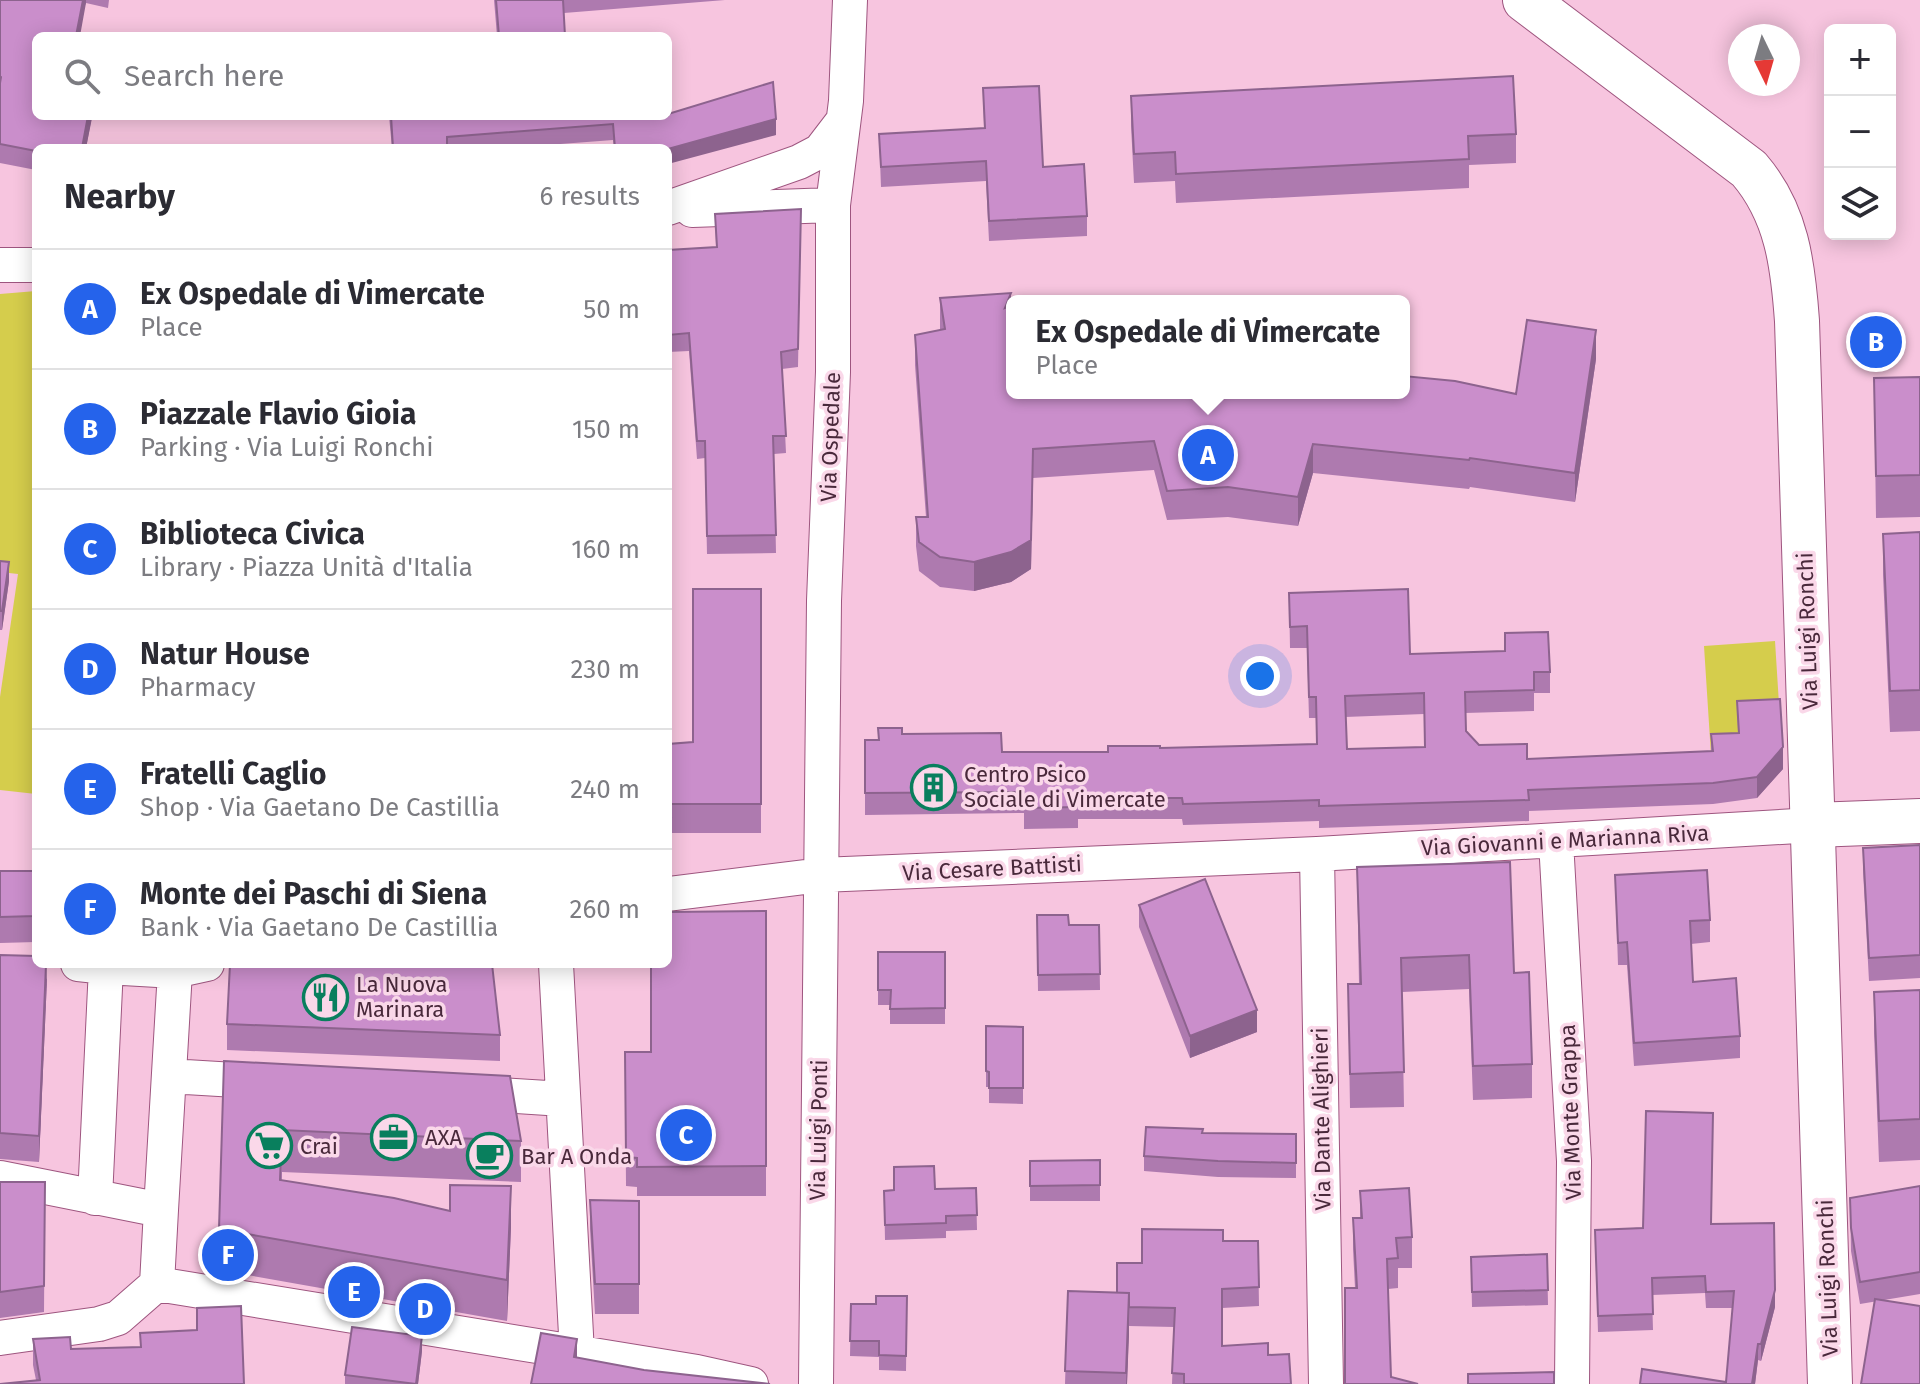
<!DOCTYPE html>
<meta charset="utf-8">
<style>
:root{--surface:#fff;--page:#f7f7f7;--text:#2b2b33;--muted:#7c7c81;--line:#e1e1e2;--accent:#2563eb}
body{margin:0;font-family:"Fira Sans",sans-serif;background:var(--page);color:var(--text)}
.controls{position:absolute;right:24px;top:24px;display:grid;overflow:hidden;border-radius:12px;box-shadow:0 4px 20px #0003}
.controls button{width:72px;height:72px;display:grid;place-items:center;padding:0;border:0;border-bottom:2px solid var(--line);background:var(--surface);color:var(--text);font:40px sans-serif}
.compass{position:absolute;left:1728px;top:24px;width:72px;height:72px;border-radius:50%;background:var(--surface);box-shadow:0 4px 20px #0003;rotate:175deg}
.you{position:absolute;left:1260px;top:676px;width:28px;height:28px;margin:-20px;border:6px solid #fff;border-radius:50%;background:#1a73e8;box-shadow:0 0 0 12px #1a73e833}
.badge{display:grid;place-items:center;width:52px;height:52px;border-radius:50%;background:var(--accent);color:#fff;font-size:26px;font-weight:700}
.pin{position:absolute;translate:-50% -50%;border:4px solid #fff;box-shadow:0 2px 8px #0006}
.popup{position:absolute;left:1006px;top:295px;width:404px;height:104px;box-sizing:border-box;display:grid;place-content:center;border-radius:12px;background:var(--surface);filter:drop-shadow(0 2px 6px #0005);font-size:26px;white-space:nowrap;color:var(--muted)}
.popup b{font-size:30px;color:var(--text)}
.popup::after{content:'';position:absolute;left:50%;top:100%;margin-left:-16px;border:16px solid transparent;border-top-color:var(--surface)}
.list{margin:0;padding:0;list-style:none}
h2{display:flex;justify-content:space-between;align-items:center;height:104px;margin:0;padding:0 32px;font-size:34px}
h2 small{font-size:26px;font-weight:400;color:var(--muted)}
.list li{display:grid;grid-template-columns:52px 1fr auto;gap:24px;align-items:center;box-sizing:border-box;height:120px;padding:0 32px;border-top:2px solid var(--line)}
.list b{display:block;font-size:30px;white-space:nowrap}
.list p{margin:0;font-size:26px;white-space:nowrap;color:var(--muted)}
.list em{font-size:26px;font-style:normal;color:var(--muted)}
.icon{flex:none;width:44px;height:44px;fill:none;stroke:currentColor;stroke-width:2;stroke-linecap:round;stroke-linejoin:round}
.map{position:relative;flex:none;width:1920px;height:1384px;overflow:hidden}
.search{position:absolute;background:var(--surface);box-shadow:0 4px 20px #0003;left:32px;top:32px;width:640px;height:88px;display:flex;align-items:center;gap:20px;box-sizing:border-box;padding:0 28px;border-radius:12px;color:var(--muted);font-size:30px}
.panel{position:absolute;background:var(--surface);box-shadow:0 4px 20px #0003;left:32px;top:144px;width:640px;height:824px;border-radius:12px}
.map>svg:first-child{display:block}
</style>
<div class="map">
<svg width="1920" height="1384" viewBox="0 0 1920 1384">
<rect width="100%" height="100%" fill="#f7c5df"/>
<!-- green -->
<path fill="#d5cd4c" d="M36 291V794L0 790V697L18 574 0 572V294Z
M1775 641 1780 720 1738 748 1711 755 1704 646Z"/>
<g fill="none" stroke-linecap="round" stroke-linejoin="round">
<defs>
<path id="street" d="M668 208 799 162 820 151 843 121
M692 210 833 205
M0 265H36
M1556 841 1574 1161 1572 1384
M1317 854 1326 1384
M668 894 821 875 1317 854 1814 825
M78 964 106 967
M556 964 577 1353
M169 1076 267 1082
M468 1093 563 1099
M0 1178 161 1210 175 971
M95 1198 106 967 175 971 207 964
M157 1284 697 1372 751 1384
M157 1284 161 1210
M0 1338 99 1324 118 1318 157 1284
M816 1384 824 601 833 372V205L846 101 850 0"/>
<path id="secondary" d="M1525 0 1749 169C1787 213 1793 265 1797 321L1830 1384
M1814 825 1920 821"/>
</defs>
<!-- street casing -->
<use href="#street" stroke="#9e557f" stroke-width="36"/>
<!-- secondary casing -->
<use href="#secondary" stroke="#9e557f" stroke-width="46"/>
<!-- street -->
<use href="#street" stroke="#fff" stroke-width="34"/>
<!-- secondary -->
<use href="#secondary" stroke="#fff" stroke-width="44"/>
</g>
<!-- wall -->
<path fill="#ae7aaf" fill-rule="evenodd" d="M0 0H109L108 8 86 3 36 116H92L86 148H36V170L0 163Z
M494 0H725L564 13 565 36H497Z
M983 88 1043 167 1087 216V236L989 241 986 181 881 187 879 134 984 128Z
M1131 96 1516 134V163L1469 165V188L1176 203 1175 181 1134 183 1131 126Z
M389 116H652V118L776 135 668 148H614L613 140 507 148H392Z
M801 209 798 367 782 369 786 453 774 454 776 553 707 554 705 458 697 459 689 351 668 352V250L716 247 715 214Z
M940 298 1011 306 1012 393 1516 394 1596 359 1575 502 1470 487 1469 489 1313 473 1298 526 1228 517 1167 520 1154 470 1033 478 1031 569 1011 582 974 591 940 587 919 571 916 546V517H926L915 365V335L940 330Z
M1920 377V517L1876 518 1874 378Z
M1920 532V731L1890 732 1883 575V534Z
M0 561 9 581 2 630H0Z
M761 589V833H671V846H668V744L693 742Z
M1289 593 1410 654 1550 672V693H1534V711L1465 713 1466 731 1479 745 1527 759 1711 751V734L1738 733 1737 701 1783 769 1757 798 1713 804 1529 811V821L1319 828V821L1183 825 1182 819H1078V828L1024 829V813L865 815V740H878L902 734 1002 752H1108L1160 748 1317 744 1316 718H1309L1307 648H1290ZM1424 714 1425 747 1347 749 1345 717Z
M1920 845V978L1869 981 1863 870V848Z
M1357 867 1514 973 1532 1064V1098L1473 1100 1469 989 1402 992 1404 1107 1350 1108 1348 984H1359Z
M0 871H36V942L0 943Z
M1615 875 1710 920V942L1691 944 1693 982 1740 1036V1058L1634 1066 1627 965H1618Z
M1139 905 1257 1032 1190 1058 1139 927Z
M766 911V1196H637V1187L626 1186 625 1052H651Z
M1037 915 1069 925H1099L1100 990 1038 991Z
M878 952H945V1024H890V1005H878Z
M0 955 47 979 39 1162 0 1159Z
M1920 990V1160L1879 1162 1874 1033V992Z
M227 1024 500 1035V1061L227 1050Z
M986 1026 1023 1027V1104L989 1103V1087H986Z
M224 1061 521 1141V1182L282 1172V1180L511 1227 507 1321 219 1270Z
M1202 1133 1296 1134V1178L1218 1177 1144 1171V1156Z
M1100 1160V1201H1030V1161Z
M0 1182H45L44 1312 0 1318Z
M1920 1186V1294L1860 1304 1851 1251 1850 1198Z
M976 1188 977 1230 946 1231V1238L885 1240 884 1191Z
M1360 1191 1412 1237V1268H1398V1288L1388 1289 1345 1384 1355 1288 1353 1249V1218H1360Z
M590 1200 639 1201V1314H595L590 1229Z
M1711 1224 1775 1307 1761 1361 1758 1360 1755 1384H1640L1726 1382 1733 1308H1706L1705 1293 1652 1295 1653 1330 1598 1332 1595 1230Z
M1223 1241H1258L1259 1306 1222 1308V1346L1268 1355 1291 1384H1172L1174 1327 1129 1326 1127 1384H1065L1068 1291 1117 1293 1142 1263Z
M1547 1254 1548 1305 1472 1307 1471 1257Z
M907 1296 906 1371 879 1370V1357L850 1356 851 1304H876Z
M33 1339 71 1349 244 1384 36 1380 33 1365Z
M422 1351 418 1384H345V1375Z"/>
<!-- shaded-wall -->
<path fill="#8d638e" d="M83 0H86V3L80 36H76Z
M88 116H92V118L86 148H82Z
M776 119V135L668 164V149Z
M1011 293V323L1005 308Z
M1596 330V359L1575 502V473Z
M1313 444V473L1298 526V497Z
M1033 478 1031 569 1011 582 974 591V562Z
M9 562V581L2 630V611Z
M1783 747V769L1757 798V777Z
M47 964V979L39 1162V1136Z
M1257 1010V1032L1190 1058V1036Z
M511 1186V1227L507 1321V1280Z
M1775 1290V1307L1761 1361V1344Z
M1129 1293V1335L1127 1384H1126Z
M422 1336V1351L418 1384H416Z
M577 1339V1376L574 1357Z
M1758 1344V1360L1755 1384H1752Z"/>
<!-- building -->
<path fill="#ca8ecb" stroke="#8d638e" stroke-width="2" fill-rule="evenodd" d="M0 0H83L76 36H36V116H88L82 148H36V151L0 144V83L1 77 0 76Z
M496 0H563L565 36H499Z
M1513 76 1516 134 1468 136 1469 159 1176 174 1175 152 1134 154 1131 96Z
M773 82 776 119 668 149 615 148 613 124 447 137V148H393L391 116H652V118L660 116H668V114Z
M1039 86 1043 167 1084 164 1087 216 989 221 986 161 881 167 879 134 985 128 983 88Z
M801 209 798 349 781 352 786 436H773L776 535 707 536 705 441H697L689 333 668 335V250L717 247 715 214Z
M1011 293 1005 308 1012 305V393H1404V376L1455 381 1516 394 1527 320 1596 330 1575 473 1470 458 1469 460 1313 444 1298 497 1228 487 1167 491 1154 441 1033 449 1031 540 1011 552 974 562 940 557 919 542 916 517H928L915 335 945 329 940 298Z
M1920 377V475L1876 476 1874 378Z
M1920 532V690L1890 691 1883 534Z
M0 561 9 562 2 611H0Z
M693 589H761V804H669L671 817H668V744L693 742Z
M1408 589 1410 654 1505 651V633L1548 632 1550 672H1534V690L1465 692 1466 731 1479 745 1527 744V759L1713 751 1711 734 1739 733 1737 701 1780 699 1783 747 1757 777 1713 783 1528 790 1529 800 1319 806V800L1183 804 1182 798H1078V807L1024 808V792L865 793V740H879L878 728H902V734L1001 733 1002 752H1108V746H1160V748L1317 744 1316 697H1309L1307 626 1290 627 1289 593ZM1424 693 1425 747 1347 749 1345 696Z
M1920 845V955L1869 958 1863 848Z
M1510 862 1514 973 1529 972 1532 1064 1473 1066 1469 955 1401 958 1404 1072 1350 1074 1348 984H1361L1357 867Z
M1707 870 1710 920 1690 921 1693 982 1736 978 1740 1036 1634 1043 1627 942 1618 943 1615 875Z
M0 871H36V916L0 917Z
M1205 879 1257 1010 1190 1036 1139 905Z
M766 911V1166L637 1167V1158L626 1157 625 1052H651V964H668V912Z
M1037 915H1068L1069 925H1099L1100 974 1038 975Z
M878 952H945V1008L890 1009 891 990H878Z
M0 955 36 956V964H46L39 1136 0 1133Z
M230 964H492L500 1035 227 1024Z
M1920 990V1119L1879 1121 1874 992Z
M986 1026 1023 1027V1088H989V1072L986 1071Z
M224 1061 510 1076 521 1141 282 1130 280 1180 394 1198 450 1211V1185L511 1186 507 1280 219 1229Z
M1646 1111 1713 1113 1711 1224 1774 1223 1775 1290 1761 1344H1758L1752 1384H1640L1642 1369 1726 1382 1734 1291 1706 1292 1705 1276 1652 1278 1653 1314 1598 1316 1595 1230 1643 1228Z
M1146 1127 1203 1129 1202 1133 1296 1134V1163L1218 1161 1144 1156Z
M1100 1160V1185L1030 1186V1161Z
M934 1166 935 1189 976 1188 977 1215 946 1216V1223L885 1225 884 1191 894 1190V1167Z
M0 1182H45L44 1286 0 1292Z
M1920 1186V1272L1860 1282 1851 1228 1850 1198Z
M1409 1188 1412 1237 1396 1238 1398 1258 1387 1259 1391 1377 1418 1384H1345V1288H1357L1353 1218H1362L1360 1191Z
M590 1200 639 1201V1284H595Z
M1142 1229 1223 1230V1241H1258L1259 1287 1222 1289V1346L1268 1343V1355L1289 1354 1291 1384H1184V1374L1172 1373 1175 1308 1129 1307V1293H1117V1263H1142Z
M1547 1254 1548 1290 1472 1292 1471 1257Z
M1068 1291 1129 1293 1126 1373 1065 1371Z
M876 1296H907L906 1356 879 1355V1341H850L851 1304H876Z
M1875 1299 1920 1306V1384H1861Z
M241 1306 244 1384H0L40 1380 33 1339 70 1337 71 1349 141 1347 140 1333 197 1330V1308Z
M352 1327 422 1336 416 1384 345 1375Z
M541 1333 577 1339 574 1357 644 1370 770 1384H531Z
M1554 1372V1384H1468V1374Z"/>
<!-- icons -->
<defs>
<symbol id="building-ring" viewBox="-11 -11 22 22"><circle r="9.5" fill="#fad8e9" stroke="#097f5d" stroke-width="1.5"/><path d="M-4-6H4V6H1V3H-1V6H-4ZM-2.5-4.3h1.7v1.8h-1.7ZM.8-4.3h1.7v1.8H.8ZM-2.5-1h1.7V.8h-1.7ZM.8-1h1.7V.8H.8Z" fill="#097f5d"/></symbol>
<symbol id="restaurant-ring" viewBox="-11 -11 22 22"><circle r="9.5" fill="#fad8e9" stroke="#097f5d" stroke-width="1.5"/><path d="M-5-6h1v4h1v-4h1v4h1v-4h1v5L-1.5 .5V6h-2V.5L-5-1ZM5-6V6H3V1.5H1.5Q1.5-4 5-6Z" fill="#097f5d"/></symbol>
<symbol id="office-ring" viewBox="-11 -11 22 22"><circle r="9.5" fill="#fad8e9" stroke="#097f5d" stroke-width="1.5"/><path d="M-6-3h4V-5.5h4V-3h4V5H-6ZM-1-4.5V-3h2v-1.5ZM-6 0V1H6V0Z" fill="#097f5d"/></symbol>
<symbol id="supermarket-ring" viewBox="-11 -11 22 22"><circle r="9.5" fill="#fad8e9" stroke="#097f5d" stroke-width="1.5"/><path d="M-6-5.5h2.5l.6 2H6L4.5 2H-2.5L-4.4-4H-6ZM-1.5 3.2a1.3 1.3 0 1 0 .1 0ZM3 3.2a1.3 1.3 0 1 0 .1 0Z" fill="#097f5d"/></symbol>
<symbol id="cafe-ring" viewBox="-11 -11 22 22"><circle r="9.5" fill="#fad8e9" stroke="#097f5d" stroke-width="1.5"/><path d="M-5.5-4.5H6V0H3Q3 3.5 0 3.5H-2.5Q-5.5 3.5-5.5 0ZM3-3.2v2h1.7v-2ZM-6 4.5H4V6H-6Z" fill="#097f5d"/></symbol>
</defs>
<g fill-rule="evenodd">
<use href="#building-ring" x="908" y="762" width="51" height="51"/>
<use href="#restaurant-ring" x="300" y="972" width="51" height="51"/>
<use href="#office-ring" x="368" y="1112" width="51" height="51"/>
<use href="#supermarket-ring" x="244" y="1120" width="51" height="51"/>
<use href="#cafe-ring" x="464" y="1130" width="51" height="51"/>
</g>
<g text-anchor="middle" stroke-width="7" stroke-linejoin="round" paint-order="stroke">
<!-- street labels -->
<g font-size="22" fill="#49293b" stroke="#fad8e9">
<text transform="translate(830 437) rotate(-88)" y="8">Via Ospedale</text>
<text transform="translate(1807 631) rotate(-92)" y="8">Via Luigi Ronchi</text>
<text transform="translate(1565 840) rotate(-3)" y="8">Via Giovanni e Marianna Riva</text>
<text transform="translate(992 868) rotate(-3)" y="8">Via Cesare Battisti</text>
<text transform="translate(1570 1112) rotate(-92)" y="8">Via Monte Grappa</text>
<text transform="translate(1321 1119) rotate(-91)" y="8">Via Dante Alighieri</text>
<text transform="translate(818 1130) rotate(-89)" y="8">Via Luigi Ponti</text>
<text transform="translate(1827 1278) rotate(-92)" y="8">Via Luigi Ronchi</text>
</g>
<!-- poi labels -->
<g font-size="22" fill="#49293b" stroke="#fad8e9" text-anchor="start">
<text x="964" y="782">Centro Psico<tspan x="964" dy="25">Sociale di Vimercate</tspan></text>
<text x="356" y="992">La Nuova<tspan x="356" dy="25">Marinara</tspan></text>
<text x="425" y="1145">AXA</text>
<text x="300" y="1154">Crai</text>
<text x="521" y="1164">Bar A Onda</text>
</g>
</g>
</svg>
<div class="controls">
<button>+</button>
<button>−</button>
<button><svg class="icon" aria-label="layers" viewBox="0 0 24 24"><path d="M12 4l9 5-9 5-9-5zM3 14l9 5 9-5"/></svg></button>
</div>
<svg class="compass" viewBox="-18 -18 36 36"><path d="M0-13l5 13h-10z" fill="#e53935"/><path d="M0 13l5-13h-10z" fill="#7c7c81"/></svg>
<div class="you"></div>
<div class="pin badge" style="left:1208px;top:455px">A</div>
<div class="popup"><b>Ex Ospedale di Vimercate</b>Place</div>
<div class="pin badge" style="left:1876px;top:342px">B</div>
<div class="pin badge" style="left:686px;top:1135px">C</div>
<div class="pin badge" style="left:425px;top:1309px">D</div>
<div class="pin badge" style="left:354px;top:1292px">E</div>
<div class="pin badge" style="left:228px;top:1255px">F</div>
<div class="search"><svg class="icon" aria-label="search" viewBox="0 0 24 24"><circle cx="10" cy="10" r="6"/><path d="M15 15l6 6"/></svg>Search here</div>
<section class="panel">
<h2>Nearby<small>6 results</small></h2>
<ul class="list">
<li><span class="badge">A</span><div><b>Ex Ospedale di Vimercate</b><p>Place</p></div><em>50 m</em></li>
<li><span class="badge">B</span><div><b>Piazzale Flavio Gioia</b><p>Parking · Via Luigi Ronchi</p></div><em>150 m</em></li>
<li><span class="badge">C</span><div><b>Biblioteca Civica</b><p>Library · Piazza Unità d'Italia</p></div><em>160 m</em></li>
<li><span class="badge">D</span><div><b>Natur House</b><p>Pharmacy</p></div><em>230 m</em></li>
<li><span class="badge">E</span><div><b>Fratelli Caglio</b><p>Shop · Via Gaetano De Castillia</p></div><em>240 m</em></li>
<li><span class="badge">F</span><div><b>Monte dei Paschi di Siena</b><p>Bank · Via Gaetano De Castillia</p></div><em>260 m</em></li>
</ul>
</section>
</div>
